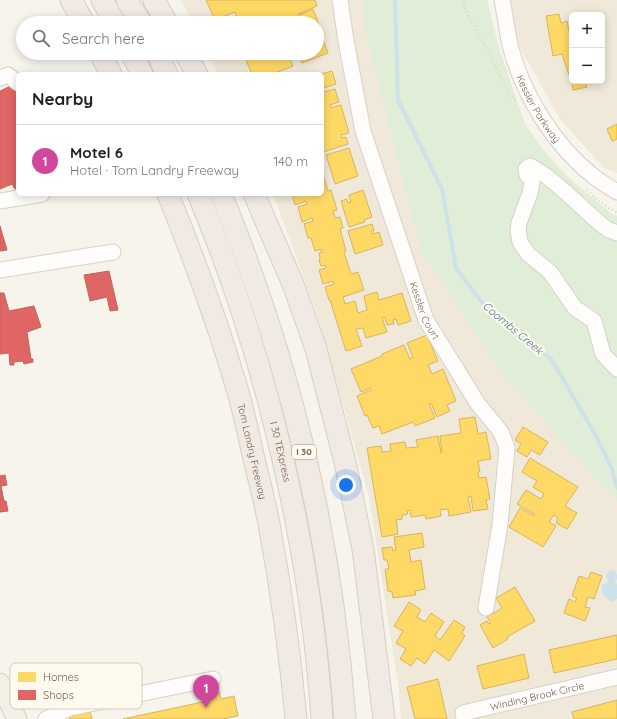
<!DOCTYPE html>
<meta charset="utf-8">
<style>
:root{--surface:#fff;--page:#f2f2f2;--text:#202124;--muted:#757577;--line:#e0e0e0;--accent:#5b554f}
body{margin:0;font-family:Quicksand,sans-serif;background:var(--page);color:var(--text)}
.controls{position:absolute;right:12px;top:12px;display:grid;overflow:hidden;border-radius:6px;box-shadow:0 2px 10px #0003}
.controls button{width:36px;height:36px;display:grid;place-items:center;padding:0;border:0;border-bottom:1px solid var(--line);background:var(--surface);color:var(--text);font:20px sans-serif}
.you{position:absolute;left:346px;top:485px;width:14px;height:14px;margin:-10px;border:3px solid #fff;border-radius:50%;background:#1a73e8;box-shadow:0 0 0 6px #1a73e833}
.badge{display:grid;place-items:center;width:26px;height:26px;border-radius:50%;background:var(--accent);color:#fff;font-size:13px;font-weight:700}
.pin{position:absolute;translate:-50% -33px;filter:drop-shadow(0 1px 2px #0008)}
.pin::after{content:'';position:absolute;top:21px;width:14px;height:12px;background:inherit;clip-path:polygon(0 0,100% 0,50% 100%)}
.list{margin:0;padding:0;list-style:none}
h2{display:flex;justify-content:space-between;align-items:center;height:52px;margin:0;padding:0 16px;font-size:17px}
h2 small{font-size:13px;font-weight:400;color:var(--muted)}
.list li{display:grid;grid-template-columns:26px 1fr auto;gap:12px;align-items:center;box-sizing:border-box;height:72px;padding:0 16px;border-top:1px solid var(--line)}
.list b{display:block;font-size:15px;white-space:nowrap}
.list p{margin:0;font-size:13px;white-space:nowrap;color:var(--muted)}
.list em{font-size:13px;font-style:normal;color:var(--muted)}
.icon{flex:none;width:22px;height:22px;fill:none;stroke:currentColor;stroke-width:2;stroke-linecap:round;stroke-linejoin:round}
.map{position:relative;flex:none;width:617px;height:719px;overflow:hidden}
.search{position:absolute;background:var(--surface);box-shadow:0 2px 10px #0003;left:16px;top:16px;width:308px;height:44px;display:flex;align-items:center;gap:10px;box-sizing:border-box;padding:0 14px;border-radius:22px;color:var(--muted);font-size:15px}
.panel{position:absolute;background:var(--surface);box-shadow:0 2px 10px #0003;left:16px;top:72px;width:308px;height:124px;border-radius:6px}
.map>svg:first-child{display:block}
</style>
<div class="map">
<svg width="617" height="719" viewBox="0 0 617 719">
<rect width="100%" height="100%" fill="#f7f4ec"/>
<!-- residential -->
<path fill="#f0e8d9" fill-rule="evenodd" d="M181 0H362L504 376 617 502V719H401L398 684 369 496 317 314 273 194H322V74H218L207 53H317V23H193Z
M511 0H617V173L604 168 561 120 516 41ZM572 15H602V81H572Z"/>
<!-- green -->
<path fill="#e1eed7" d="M362 0H487L498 45 525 124 544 151 569 178 612 214 617 216V502L504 376 421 250 366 34Z"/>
<!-- water -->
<path fill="#cde2e8" d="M609 570H614L617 575V579L614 581 617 584V599L611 602C605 598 600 593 602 585L608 582 606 576Z"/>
<!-- homes -->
<path fill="#ffd966" stroke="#d6b55e" d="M206 0H315L317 6 298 14 299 15 313 9 321 30 317 31V23H239L235 12 215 20Z
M559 14 561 23 567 21 572 46V81H585L587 87 573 90 571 75H569L562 54 553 56 546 16Z
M320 32 328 53 302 63 298 53H317V33Z
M246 53H294L295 54 289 56 293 66 273 74H252L245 58 248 57Z
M332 71 336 84 323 88 324 92 335 89 339 102 330 105 331 108 341 105 349 133 341 135 342 138 346 137 348 144 323 152 321 74Z
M617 124V139L612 141 607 129Z
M349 148 358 176 335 184 326 155Z
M322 171 328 191 331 190 337 210 333 211 335 218 340 217 343 228 340 229 346 251 344 252 351 274 358 272 364 290 343 297 345 304 355 301 358 313 367 310 364 296 377 292 379 300 402 293 411 321 398 325 396 319 393 320 394 324 387 325 385 317 382 318 387 332 366 338 363 328 356 329 362 346 346 351 330 300H329L325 287 334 284 333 281 323 284 319 270 326 268 325 265 321 266 319 260 320 259 319 253 322 252 321 249 315 251 311 238H308L304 224 313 221 312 218 302 222 298 207 307 204 306 201 295 205 292 194H322Z
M363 190 372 217 364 220 365 222 349 227 341 201 347 199 348 203 351 202 349 195Z
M372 224 374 231H371L372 234 379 232 383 245 355 254 348 231Z
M427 335 438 361 428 365 432 374 443 369 456 401 447 405 450 411 437 417 431 403 429 404 435 418 415 426 413 422 382 434 379 426 373 428 367 415 365 416 357 396 371 390 370 388 361 392 351 369 382 356V354L404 345 410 359 413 357 407 343Z
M475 417 478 434 486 432 491 459 478 461 480 471 478 472 479 478 486 477 490 499 486 500 488 509 473 511 471 496 468 497 471 512 449 516 448 509 440 510 441 516 426 519 425 515 411 517 410 510 407 511 408 514 402 515V519L396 520 398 534 382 537 367 448 381 446 382 452 391 451 390 444 405 442 406 448 418 447 416 440 438 436 441 453 442 452 440 436 461 433 459 419Z
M523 427 548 442 540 455 531 450 527 457 517 451 521 444 515 440Z
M530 458 578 487 565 506 577 513 567 529 556 523 558 518 554 515 549 522 556 526 543 547 509 527 520 508 534 516V514L517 504 526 490 541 499 544 494 533 487 537 481 522 472Z
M422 533 424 547 409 550 411 562 421 560 425 589 415 591 416 595 393 598 392 592 388 591 385 569H389L387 560H384L382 548 392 547 393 551 396 550 394 537Z
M591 572 602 576 594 599 588 597 585 607 590 608 585 621 564 613 569 599 575 602 577 598 572 596 579 576 588 579Z
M515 587 535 621 507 637 508 639 493 648 480 625 487 621 489 624 491 623 487 617 502 608 496 598Z
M409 602 421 610 417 617 425 622 431 613 444 622 435 636 440 640 454 620 465 627 462 633 465 636 449 661 434 650 425 664 417 658 411 666 400 659 406 649 396 643 403 631 394 626Z
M617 635V659L554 673 549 650Z
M524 654 529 678 483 689 477 666Z
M438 679 447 719H415L407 687Z
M219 692 221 699 234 696 238 716 222 719H123L212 700 211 694Z
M617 700V719H574L572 712Z
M90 711 92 719H70L69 716Z"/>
<!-- shops -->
<path fill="#e06666" stroke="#c0645e" d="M15 84 18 91V188L15 189 12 184 0 189V91Z
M0 226 7 250 0 251Z
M109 271 118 310 110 311 107 297 90 301 84 275Z
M0 293H4L9 311 34 306 41 327 27 332 31 359H33V362L24 364 23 361 14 362V365H10L9 353 0 354Z
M5 475 7 485 1 486 4 501H6L8 511 0 512V476Z"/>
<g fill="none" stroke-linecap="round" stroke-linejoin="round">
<!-- stream -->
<path stroke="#cde2e8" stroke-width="4" d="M395 0 398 100 442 189 456 268 486 308 552 360 595 434 612 469 617 488"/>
<defs>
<g id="minor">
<path id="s1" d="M340 0 346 41 363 131 426 320 478 404 501 432 507 448 500 525 486 608"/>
<path id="s2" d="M502 0C505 15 507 30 510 45 522 93 553 144 592 175 599 181 609 187 617 192"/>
<path d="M0 78 8 75 18 83"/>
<path d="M0 201 42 194"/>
<path d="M617 233 609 230 603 226C582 209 553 177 530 166L526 169 527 175 531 178 532 183 530 193 519 223 518 230 520 242 528 254 550 272 575 308 594 321 603 354 617 369"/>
<path d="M0 270 113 252"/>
<path d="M46 719 70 708 213 679"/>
<path id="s3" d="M464 719 463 713 617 677"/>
</g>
<path id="major" d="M0 683 17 719"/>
<g id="highway">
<path d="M71 0 84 23"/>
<path d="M102 0 115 23"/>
<path d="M127 0 141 23"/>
<path d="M154 0 167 23"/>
<path d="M100 53 111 74"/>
<path d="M131 53 142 74"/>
<path d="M157 53 167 74"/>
<path d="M185 53 197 74"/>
<path id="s4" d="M168 194C193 256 216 318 235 382 243 407 248 433 254 459 259 480 265 502 269 524 281 589 290 653 296 719"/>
<path id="s5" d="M198 194C227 262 250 332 269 403 296 506 315 612 322 719"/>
<path d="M221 194C290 361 332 539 345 719"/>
<path d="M254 194 293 284 316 349 345 462 363 549 384 719"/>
</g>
</defs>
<!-- minor casing -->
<use href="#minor" stroke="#d6d1ca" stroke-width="17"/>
<!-- major casing -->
<use href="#major" stroke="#d6cfc6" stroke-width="21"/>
<!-- highway casing -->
<use href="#highway" stroke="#d6cfc6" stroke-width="23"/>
<!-- path -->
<path stroke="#dad4ce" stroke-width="2.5" stroke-dasharray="1 3" stroke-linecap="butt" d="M464 0V5L469 18 491 56 507 89 515 100
M587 190 600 202 617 213"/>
<!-- minor -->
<use href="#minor" stroke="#fefdfc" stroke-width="15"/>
<!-- major -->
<use href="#major" stroke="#f2efe6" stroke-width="19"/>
<!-- highway -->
<use href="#highway" stroke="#f1eae4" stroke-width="21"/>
</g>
<g text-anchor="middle" stroke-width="4" stroke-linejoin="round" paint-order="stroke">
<!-- shield labels -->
<rect fill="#fffaee" stroke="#9f8e7c" stroke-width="1" x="292" y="445" width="24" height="14" rx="3"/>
<g font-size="9" font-weight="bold" fill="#76604b">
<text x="304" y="455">I 30</text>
</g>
<!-- street labels -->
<g font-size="10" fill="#76604b" stroke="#fffaee">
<text dy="4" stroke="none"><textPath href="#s2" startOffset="116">Kessler Parkway</textPath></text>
<text dy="4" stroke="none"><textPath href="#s1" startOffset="323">Kessler Court</textPath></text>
<text dy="4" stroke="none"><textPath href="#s4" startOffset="271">Tom Landry Freeway</textPath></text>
<text dy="4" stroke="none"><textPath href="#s5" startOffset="271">I 30 TEXpress</textPath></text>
<text dy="4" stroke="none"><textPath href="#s3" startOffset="82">Winding Brook Circle</textPath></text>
</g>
<!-- water labels -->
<g font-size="11" font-style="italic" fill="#45758a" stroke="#fffaee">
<text transform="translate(513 328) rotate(40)" y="4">Coombs Creek</text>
</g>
</g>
<!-- legend -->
<rect x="10" y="663" width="132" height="46" rx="6" fill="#fffaee" stroke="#d6ccbd" stroke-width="1"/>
<rect x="18" y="672" width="18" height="10" fill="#ffd966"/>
<rect x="18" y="690" width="18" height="10" fill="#e06666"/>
<g font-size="11" fill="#76604b">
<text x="43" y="681">Homes</text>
<text x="43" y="699">Shops</text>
</g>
</svg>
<div class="controls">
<button>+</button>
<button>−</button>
</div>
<div class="you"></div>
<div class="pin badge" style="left:206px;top:708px;background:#d1479c">1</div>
<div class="search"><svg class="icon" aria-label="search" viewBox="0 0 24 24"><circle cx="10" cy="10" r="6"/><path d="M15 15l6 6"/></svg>Search here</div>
<section class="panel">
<h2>Nearby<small></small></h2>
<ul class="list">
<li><span class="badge" style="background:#d1479c">1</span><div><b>Motel 6</b><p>Hotel · Tom Landry Freeway</p></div><em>140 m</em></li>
</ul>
</section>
</div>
